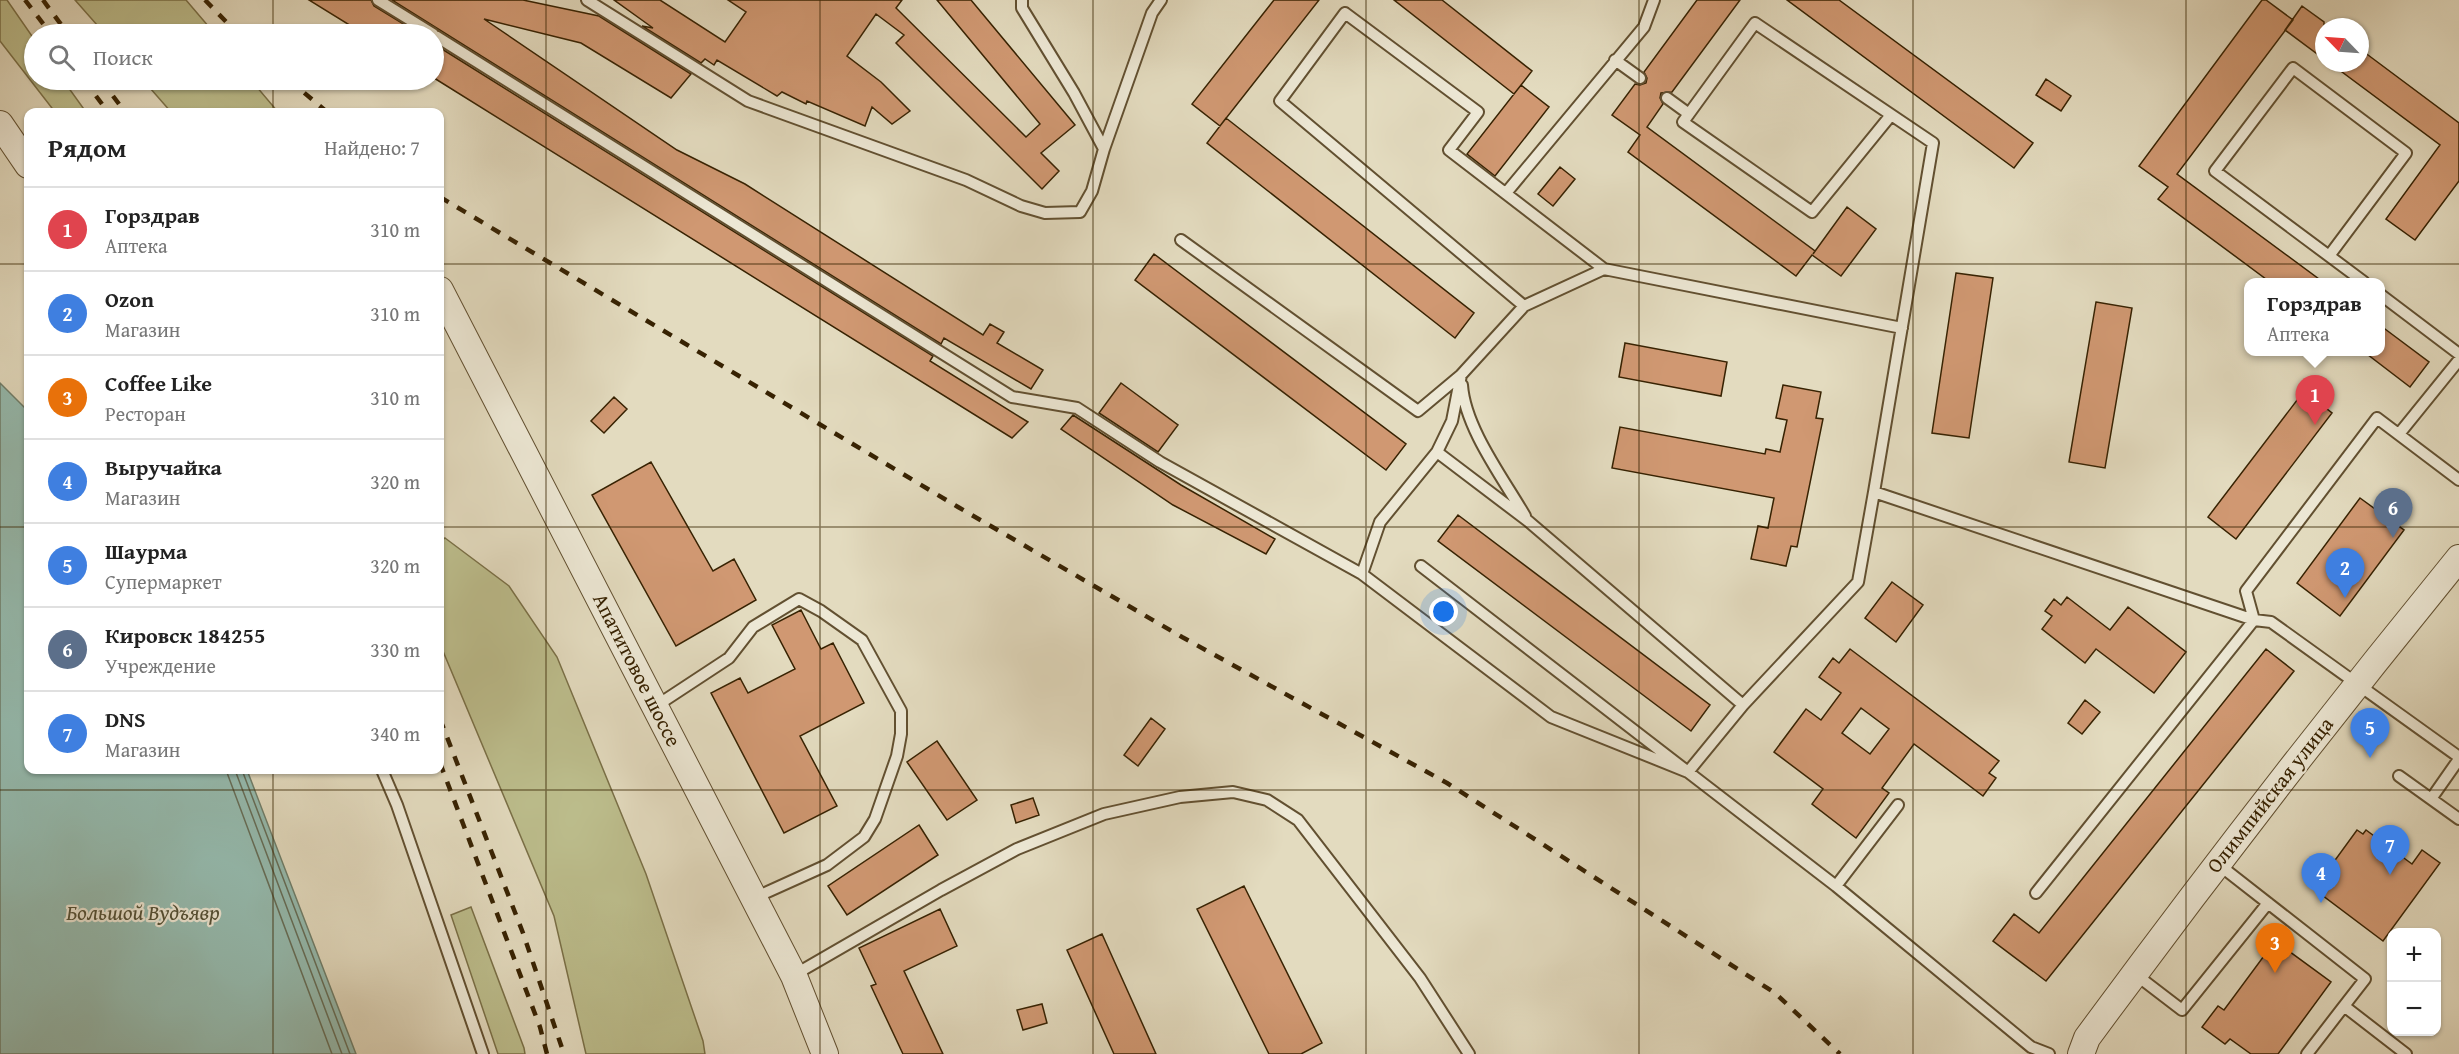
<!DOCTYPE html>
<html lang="ru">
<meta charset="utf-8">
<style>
:root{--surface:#fff;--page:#f2f2f2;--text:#222;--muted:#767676;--line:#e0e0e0;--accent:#db2777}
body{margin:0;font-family:"Gentium Book Plus",serif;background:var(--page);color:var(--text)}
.controls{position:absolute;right:18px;bottom:18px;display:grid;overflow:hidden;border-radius:12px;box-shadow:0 2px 4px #0004}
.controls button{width:54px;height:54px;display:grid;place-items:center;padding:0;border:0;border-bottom:2px solid var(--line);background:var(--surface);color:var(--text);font:30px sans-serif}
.compass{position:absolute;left:2315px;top:18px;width:54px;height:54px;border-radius:50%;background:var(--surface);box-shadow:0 2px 4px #0004;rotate:295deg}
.you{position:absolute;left:1444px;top:612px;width:21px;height:21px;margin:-15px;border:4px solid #fff;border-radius:50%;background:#1a73e8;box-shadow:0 0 0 9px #1a73e833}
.badge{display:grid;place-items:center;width:39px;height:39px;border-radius:50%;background:var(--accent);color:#fff;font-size:20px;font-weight:700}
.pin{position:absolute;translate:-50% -50px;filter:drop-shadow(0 2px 3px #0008)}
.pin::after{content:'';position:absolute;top:32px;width:21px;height:18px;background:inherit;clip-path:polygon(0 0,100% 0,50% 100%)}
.popup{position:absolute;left:2244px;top:278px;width:141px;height:78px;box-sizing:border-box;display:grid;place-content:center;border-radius:12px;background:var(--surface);filter:drop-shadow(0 2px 4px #0005);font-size:20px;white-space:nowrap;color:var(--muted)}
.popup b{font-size:22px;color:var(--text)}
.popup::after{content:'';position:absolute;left:50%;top:100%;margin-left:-12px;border:12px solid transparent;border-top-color:var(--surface)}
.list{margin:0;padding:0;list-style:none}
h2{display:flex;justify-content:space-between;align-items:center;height:78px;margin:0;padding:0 24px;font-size:26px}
h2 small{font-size:20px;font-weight:400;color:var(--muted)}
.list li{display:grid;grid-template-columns:39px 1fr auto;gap:18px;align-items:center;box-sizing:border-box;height:84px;padding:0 24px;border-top:2px solid var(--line)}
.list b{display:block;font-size:22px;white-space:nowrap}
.list p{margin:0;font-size:20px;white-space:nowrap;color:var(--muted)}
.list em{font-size:20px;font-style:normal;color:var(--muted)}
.icon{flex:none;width:33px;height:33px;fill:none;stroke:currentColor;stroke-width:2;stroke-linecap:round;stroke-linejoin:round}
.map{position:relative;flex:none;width:2459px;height:1054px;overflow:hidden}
.search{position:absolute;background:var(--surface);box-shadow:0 2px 4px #0004;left:24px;top:24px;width:420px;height:66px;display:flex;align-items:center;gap:15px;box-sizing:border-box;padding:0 21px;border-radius:33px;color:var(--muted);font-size:22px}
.panel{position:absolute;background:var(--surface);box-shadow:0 2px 4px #0004;left:24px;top:108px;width:420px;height:666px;border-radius:12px}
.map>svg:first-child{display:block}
</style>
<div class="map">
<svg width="2459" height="1054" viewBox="0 0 2459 1054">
<rect width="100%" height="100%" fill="#e3dbbf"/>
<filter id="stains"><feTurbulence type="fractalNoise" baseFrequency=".00333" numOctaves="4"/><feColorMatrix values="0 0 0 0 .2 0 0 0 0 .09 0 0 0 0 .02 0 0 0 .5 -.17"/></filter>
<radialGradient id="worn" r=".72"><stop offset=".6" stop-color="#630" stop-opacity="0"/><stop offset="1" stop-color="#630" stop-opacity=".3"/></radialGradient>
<!-- green -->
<path fill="#bcbd8c" stroke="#7a7047" stroke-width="1.5" d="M0 0H7L34 39V80H63L86 112H55L0 41Z
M75 0H186L215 34H105Z
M143 80H251L278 112H171Z
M445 538 509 586 557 657 646 874 703 1041 705 1054H586L554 916 440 644V541Z
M471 907 524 1048 525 1054H498L451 915Z"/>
<!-- water -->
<path fill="#95bbaf" stroke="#6f7e6a" stroke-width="1.5" d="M0 383 28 411V770H247L356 1054H0Z"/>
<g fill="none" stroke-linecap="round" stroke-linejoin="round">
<!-- shore -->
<path stroke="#666e58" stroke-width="1.5" d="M226 770 332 1054
M235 770 342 1054
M242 770 350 1054"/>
</g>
<!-- building -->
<path fill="#d09872" stroke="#372202" stroke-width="1.5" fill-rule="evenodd" d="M309 0H371L374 6 420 34H364Z
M392 0H523L599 16 691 74 671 98 581 43 484 19 677 150 745 184 983 335 990 324 1004 332 997 343 1043 370 1031 389 944 338 941 344Z
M614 0H660L725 42 746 12 728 0H902L896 8 1026 137 1040 124 937 0H971L1075 125 1041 153 1059 171 1042 189 896 43 904 35 876 14 847 56 881 82 910 111 892 124 872 107 865 126 807 101 806 104 782 92 777 96 717 60 714 65 705 59 701 63 642 26 653 28Z
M1274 0H1319L1220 126 1192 104Z
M1394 0H1442L1532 71 1514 94Z
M1697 0H1740L1672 92 1661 93 1660 98 1663 104 1647 127 1815 251 1813 254 1847 207 1876 229 1841 276 1812 255 1796 276 1628 152 1640 135 1612 115 1635 84 1640 85 1646 83 1647 78 1644 72Z
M1787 0H1839L2033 143 2014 168Z
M2262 0H2266L2293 20 2177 174 2323 282H2270L2158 199 2168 187 2139 166Z
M2302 6 2324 22V59L2285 30Z
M434 44 933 356 930 361 1028 422 1012 438 434 78Z
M2360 49 2459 123V181L2415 240 2386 219 2440 145 2330 63H2360Z
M2046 79 2071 96 2061 111 2036 95Z
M1521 85 1549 107 1495 176 1467 154Z
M1226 118 1474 313 1455 338 1207 143Z
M1560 167 1575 179 1553 206 1538 194Z
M1154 254 1406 444 1386 470 1135 280Z
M1956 273 1993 278 1969 438 1932 433Z
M2096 302 2132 308 2105 468 2069 462Z
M2381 326 2429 362 2410 387 2363 351H2381Z
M1625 343 1727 362 1721 396 1619 377Z
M1121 383 1178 425 1158 452 1099 413Z
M1783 385 1821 392 1816 418 1823 419 1797 547 1791 546 1786 566 1751 559 1758 526 1768 528 1774 498 1612 468 1620 427 1765 454 1766 449 1780 452 1787 420 1776 418Z
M2304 391 2332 413 2236 539 2208 517Z
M614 397 627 409 604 433 591 421Z
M1073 415 1181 485 1275 539 1266 554 1173 505 1061 429Z
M651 462 713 571 734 559 756 600 676 646 592 495Z
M2360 498 2404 530 2340 616 2297 583Z
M1458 515 1710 705 1691 731 1438 541Z
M1892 582 1923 605 1896 642 1865 618Z
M2067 597 2110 630 2128 607 2186 652 2154 693 2096 649 2085 663 2042 629 2052 616 2045 611 2054 599 2061 605Z
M801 610 821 649 833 643 864 703 800 736 837 806 784 833 711 693 740 678 748 693 795 669 772 625Z
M1850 649 1999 761 1989 773 1996 778 1983 796 1914 744 1882 788 1889 793 1856 838 1812 804 1823 789 1774 752 1806 709 1821 720 1841 693 1819 677 1833 658 1839 663ZM1861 708 1889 729 1870 754 1842 733Z
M2266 649 2294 671 2046 981 1993 941 2014 914 2039 933Z
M2085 700 2100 712 2082 734 2068 723Z
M1151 718 1165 729 1138 766 1124 755Z
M937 741 977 800 947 820 907 762Z
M1033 798 1039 815 1016 823 1011 805Z
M919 825 938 855 847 915 828 886Z
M2357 830 2363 834 2366 830 2412 864 2422 850 2440 863 2383 941 2314 889Z
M1244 886 1322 1043 1301 1054H1269L1197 909Z
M940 909 957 946 904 971 943 1054H903L871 986 876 984 859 948Z
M1102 934 1156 1054H1114L1067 950Z
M2275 941 2331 982 2278 1054H2251L2230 1039 2225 1044 2202 1027 2218 1006 2224 1010Z
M1042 1004 1047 1023 1023 1030 1017 1010Z"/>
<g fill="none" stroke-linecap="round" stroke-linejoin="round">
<defs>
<path id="service" d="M378 0 433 34
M587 0 748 101 966 180 1021 206 1045 213 1080 212 1092 191 1104 149 1074 93 1022 8V0
M434 35 1012 397 1077 408 1160 462 1362 574 1551 717 1688 772 1836 886 2031 1047 2049 1054
M1615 60 1640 78
M1667 98 1689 114
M1104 149 1152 13 1161 0
M1506 193 1644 27 1654 0
M1181 240 1418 411 1461 375 1524 306 1604 269 1902 328
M2329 256 2406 153 2293 68 2215 171 2364 282
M2381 295 2459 354
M1524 306 1280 101 1345 13 1478 112 1449 150 1604 269
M1462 385C1465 428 1503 478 1525 516
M2399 434 2459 360
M1437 452 1528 521 1743 705
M1874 492 1933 143 1755 23 1683 122 1812 212 1891 115
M1421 566 1688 772 1743 705 1858 582 1874 492 2254 620 2271 622 2459 757
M1362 574 1380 522 1437 452 1452 421 1461 375
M656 706 729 658 753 627 799 599 821 611 862 640 901 711V734L897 756 875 819 864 837 827 865 754 898
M382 770 397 805 483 1054
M2399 776 2459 819
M2431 799 2459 759
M2218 864 2365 979 2344 1006 2406 1054
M1836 886 1898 805
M2036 893 2254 620 2246 591 2377 418 2459 480
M2135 974 2182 1010 2268 903
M794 975 941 890 1017 849 1104 814 1180 797 1233 792 1267 800 1298 820 1420 978 1469 1054
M2307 1054 2344 1006"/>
<path id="tertiary" d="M0 124 28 165
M440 290 794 976 825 1054
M2081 1054 2087 1038C2207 875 2331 715 2459 558"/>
</defs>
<!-- service casing -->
<use href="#service" stroke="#625031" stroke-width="14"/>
<!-- tertiary casing -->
<use href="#tertiary" stroke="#625031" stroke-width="28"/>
<!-- service -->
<use href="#service" stroke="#ede8d5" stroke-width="10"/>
<!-- tertiary -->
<use href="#tertiary" stroke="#ede8d5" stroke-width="26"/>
<!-- rail -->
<path stroke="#372202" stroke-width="4.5" stroke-dasharray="10 10" stroke-linecap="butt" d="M25 0 51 34
M43 0 68 34
M205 0 238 34
M84 80 108 112
M101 80 125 112
M289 80 327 112
M440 197 958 507 1182 637 1447 783 1775 993 1840 1054
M440 719 523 933 564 1054
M440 763 540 1027 547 1054"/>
</g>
<!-- grid -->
<path fill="none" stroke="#372202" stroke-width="1.5" stroke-opacity="0.55" d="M273 0V34M546 0V1054M820 0V1054M1093 0V1054M1366 0V1054M1639 0V1054M1913 0V1054M2186 0V1054M273 80V112M0 264H28M440 264H2459M0 527H28M440 527H2459M273 770V1054M0 790H2459"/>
<g text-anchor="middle" stroke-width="4.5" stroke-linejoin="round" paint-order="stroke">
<!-- street labels -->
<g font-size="21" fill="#372202" stroke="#ede8d5">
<text transform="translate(637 670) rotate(63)" y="7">Апатитовое шоссе</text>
<text transform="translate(2270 795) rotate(-52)" y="7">Олимпийская улица</text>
</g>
<!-- water labels -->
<g font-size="22" font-style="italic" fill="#535036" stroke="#ede8d5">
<text x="143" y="920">Большой Вудъявр</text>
</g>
</g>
<rect width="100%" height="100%" filter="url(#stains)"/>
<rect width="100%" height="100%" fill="url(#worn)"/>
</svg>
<div class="controls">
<button>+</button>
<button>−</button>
</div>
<svg class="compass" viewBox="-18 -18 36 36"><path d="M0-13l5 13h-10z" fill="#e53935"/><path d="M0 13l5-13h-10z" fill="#767676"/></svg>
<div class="you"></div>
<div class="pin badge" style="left:2315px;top:425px;background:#e0444e">1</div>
<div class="popup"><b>Горздрав</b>Аптека</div>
<div class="pin badge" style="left:2345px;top:598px;background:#3f7fe0">2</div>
<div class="pin badge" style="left:2275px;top:973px;background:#e8710a">3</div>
<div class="pin badge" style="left:2321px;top:903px;background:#3f7fe0">4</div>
<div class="pin badge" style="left:2370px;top:758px;background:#3f7fe0">5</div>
<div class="pin badge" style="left:2393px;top:538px;background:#5c6f8a">6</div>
<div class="pin badge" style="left:2390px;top:875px;background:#3f7fe0">7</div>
<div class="search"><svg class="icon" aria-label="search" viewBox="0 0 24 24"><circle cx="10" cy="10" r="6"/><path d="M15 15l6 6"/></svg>Поиск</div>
<section class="panel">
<h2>Рядом<small>Найдено: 7</small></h2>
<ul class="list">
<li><span class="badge" style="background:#e0444e">1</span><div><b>Горздрав</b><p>Аптека</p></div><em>310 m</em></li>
<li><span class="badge" style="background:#3f7fe0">2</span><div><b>Ozon</b><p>Магазин</p></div><em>310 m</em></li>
<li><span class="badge" style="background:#e8710a">3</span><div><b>Coffee Like</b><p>Ресторан</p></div><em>310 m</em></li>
<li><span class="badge" style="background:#3f7fe0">4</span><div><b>Выручайка</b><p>Магазин</p></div><em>320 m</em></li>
<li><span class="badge" style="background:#3f7fe0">5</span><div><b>Шаурма</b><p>Супермаркет</p></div><em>320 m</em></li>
<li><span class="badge" style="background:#5c6f8a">6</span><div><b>Кировск 184255</b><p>Учреждение</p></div><em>330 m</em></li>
<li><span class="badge" style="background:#3f7fe0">7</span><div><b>DNS</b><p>Магазин</p></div><em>340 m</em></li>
</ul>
</section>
</div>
